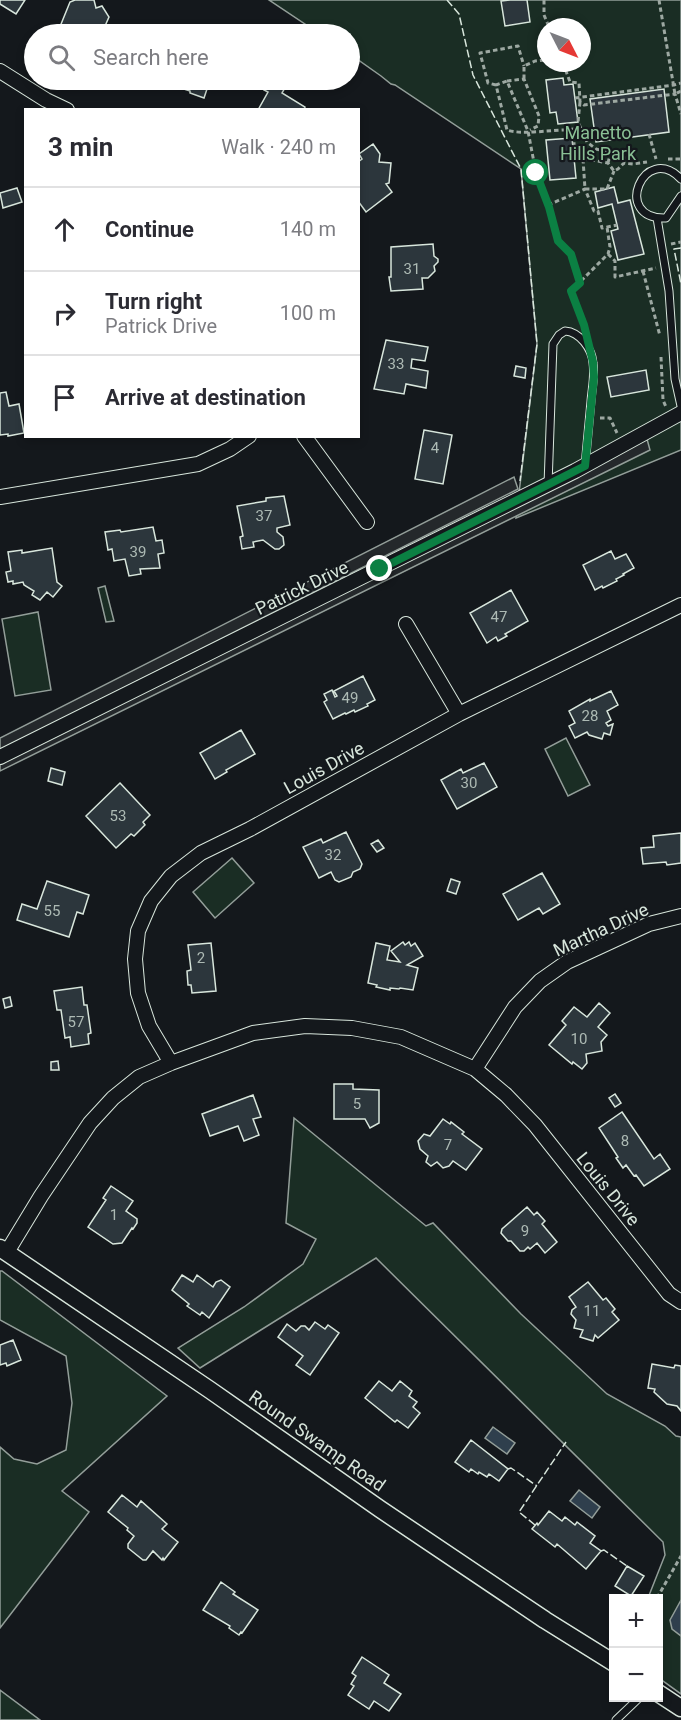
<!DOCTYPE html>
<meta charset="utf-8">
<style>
:root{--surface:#fff;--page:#f2f2f3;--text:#2b2b33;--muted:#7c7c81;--line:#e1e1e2}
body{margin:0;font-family:Roboto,sans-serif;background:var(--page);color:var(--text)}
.controls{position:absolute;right:18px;bottom:18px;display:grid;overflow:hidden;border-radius:0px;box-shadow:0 3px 9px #0003}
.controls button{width:54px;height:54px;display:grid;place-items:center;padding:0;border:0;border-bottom:2px solid var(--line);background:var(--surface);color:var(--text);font:30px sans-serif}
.compass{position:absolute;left:537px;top:18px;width:54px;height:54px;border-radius:50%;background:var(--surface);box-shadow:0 3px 9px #0003;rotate:132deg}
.stop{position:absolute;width:18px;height:18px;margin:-14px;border:4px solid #0b8043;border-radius:50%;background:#fff}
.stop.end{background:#0b8043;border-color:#fff;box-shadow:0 2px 6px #0008}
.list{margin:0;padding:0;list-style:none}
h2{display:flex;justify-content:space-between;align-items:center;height:78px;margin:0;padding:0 24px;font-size:26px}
h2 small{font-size:20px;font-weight:400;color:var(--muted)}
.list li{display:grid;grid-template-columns:39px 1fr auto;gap:18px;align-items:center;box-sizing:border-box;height:84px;padding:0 24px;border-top:2px solid var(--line)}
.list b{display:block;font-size:22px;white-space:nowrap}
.list p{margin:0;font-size:20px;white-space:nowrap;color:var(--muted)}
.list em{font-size:20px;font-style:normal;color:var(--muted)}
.icon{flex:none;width:33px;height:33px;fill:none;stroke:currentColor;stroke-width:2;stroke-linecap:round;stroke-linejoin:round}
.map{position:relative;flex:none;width:681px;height:1720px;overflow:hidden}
.search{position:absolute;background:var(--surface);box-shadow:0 3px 9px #0003;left:24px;top:24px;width:336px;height:66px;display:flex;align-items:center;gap:15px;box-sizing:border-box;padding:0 21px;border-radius:33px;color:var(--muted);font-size:22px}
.panel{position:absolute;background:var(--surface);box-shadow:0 3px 9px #0003;left:24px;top:108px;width:336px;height:330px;border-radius:0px}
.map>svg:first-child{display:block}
</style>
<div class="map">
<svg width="681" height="1720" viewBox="0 0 681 1720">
<rect width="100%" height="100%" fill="#14181c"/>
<!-- green -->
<path fill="#1a2d24" stroke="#939e99" stroke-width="1.5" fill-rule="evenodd" d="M269 0H681V450L516 518 537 344 521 169 395 85 391 84 381 76 350 54V34H320ZM546 27H582V63H546Z
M105 586 114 621 106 622 98 588Z
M38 612 51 690 15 696 2 619Z
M566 738 590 785 568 796 545 749Z
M232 858 254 883 215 918 193 892Z
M294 1118 426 1226 433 1223 521 1314 607 1394 665 1426 676 1436 681 1437V1694L659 1678 658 1598H648L665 1555 663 1542 376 1258 200 1368 178 1348 244 1307 303 1264 316 1239 286 1223Z
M0 1271H2L167 1396 62 1491 89 1512 0 1628V1447L14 1459 37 1464 66 1450 72 1403 66 1356 0 1320Z
M0 1690 40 1720H0Z"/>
<!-- parking -->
<path fill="#24282b" stroke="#939e99" stroke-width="1.5" d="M647 439 650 450 0 771V763Z
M514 477 518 489 0 750V738Z"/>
<!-- water -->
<path fill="#2f3f4d" stroke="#939e99" stroke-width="1.5" d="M493 1427 515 1443 507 1454 485 1438Z
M579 1490 600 1507 592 1518 570 1501Z
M681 1600V1636L672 1629 670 1620Z"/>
<!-- building -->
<path fill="#2c363c" stroke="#d8e6dc" stroke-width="1.5" d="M0 0H25L16 14 0 4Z
M75 0H94L96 8 102 6 109 17 105 26 113 29 111 34H57L70 2Z
M510 0H527L530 22 505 26 501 1Z
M563 78 564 85 573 84 578 122 558 124 556 112 550 113 546 80Z
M163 80H210L204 98 190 93V91L172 85 162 81Z
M271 80H274L286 86 282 93 305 107 304 110H258L268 92 264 90Z
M664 89 669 132 596 142 590 99Z
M572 138 576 178 550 180 546 140Z
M373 144 380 154 379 162 391 163 389 183 386 184 392 192 366 212 358 201V162L362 159 359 154Z
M614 187 618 203 630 200 644 254 618 260 611 231 618 229 612 204 598 208 595 192Z
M17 188 22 202 3 208 0 193Z
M433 244 434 256 438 259V262L434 266 435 271 428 278H422L423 289 391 291 389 277H391V247Z
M386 340 428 347 425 361 412 359 411 368 428 371 426 388 406 384 404 394 374 389Z
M516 366 526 368 525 378 514 376Z
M646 370 649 390 611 397 607 377Z
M6 392 9 406 19 404 24 433 8 436V434L0 435V393Z
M424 430 452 435 443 484 415 479Z
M284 496 290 525 277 528V532L283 537 284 545 279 549H275L263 540 253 542 254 547 242 549 240 537 243 536 237 506 266 501V498Z
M153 527 156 541 162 540 164 553 158 554 160 568 140 569 141 574 129 576 125 559 114 561 112 549 108 550 105 532 120 530 121 532Z
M52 548 57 582 62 586 53 597 47 592 40 600 32 595 34 591 24 585 23 582 13 584V581L8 582 6 572 11 571 8 552 22 550V553Z
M611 551 615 559 626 554 634 568 623 574 624 575 616 579 617 581 603 588 602 586 595 590 583 565Z
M511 590 528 621 505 634 507 636 498 641 496 637 487 643 470 613Z
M363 676 375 700 367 704 368 706 355 712 354 710 346 714 345 713 333 719 324 702 327 700 324 694 332 690 335 697 337 696 334 691Z
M611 691 618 705 607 711 611 720 606 723 608 726 613 724 610 735 604 733 602 739 589 735 587 732 575 738 569 726 575 723 569 711 590 699V701Z
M241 730 255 754 226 770 227 772 215 779 200 753Z
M484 763 497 787 457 809 441 780 461 769 463 773Z
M51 768 65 772 62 785 48 781Z
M120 783 150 815 143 822 145 825 134 836 131 834 116 848 86 816Z
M346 832 362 864 360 869 353 872 351 877 339 882 335 880 331 872 319 878 303 847 321 839 323 843Z
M681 833V863L667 865 666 862 643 864 641 848 654 847 653 836Z
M378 840 384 848 377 852 371 844Z
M542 873 560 904 543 914 539 908 518 920 503 894Z
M451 879 460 882 456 894 447 891Z
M47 881 89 895 83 914 77 912 69 937 17 920 22 904 37 909Z
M403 942 405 945 409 942 411 946 415 943 423 956 407 965 418 968 413 990 400 988 399 989 390 988V990L376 987 377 985 368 983 376 943 390 946 387 960 400 962 391 951Z
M211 943 216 991 192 993 191 985H188L187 971 191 970 188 945Z
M82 987 84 1005H87L91 1033 88 1034 89 1044 71 1047 70 1037 65 1038 61 1010H57L54 991Z
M10 997 12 1006 5 1008 3 999Z
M599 1003 610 1013 598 1027 607 1035 601 1042 602 1051 586 1054 587 1063 582 1069 573 1062 572 1064 549 1045 566 1025 562 1021 574 1007 587 1017Z
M58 1061 59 1070H51V1062Z
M334 1084H353V1089L379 1090V1123L370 1128 365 1119H334Z
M615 1094 621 1103 615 1107 609 1098Z
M253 1095 261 1117 253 1119 259 1135 244 1141 238 1126 210 1136 202 1114Z
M622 1112 654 1159 660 1154 670 1169 644 1186 636 1175 634 1176 626 1165 623 1168 616 1158 618 1157 599 1128Z
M443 1119 450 1124 451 1122 464 1132 462 1134 482 1149 466 1170 453 1161 449 1166 443 1168 437 1162 431 1166 426 1162 428 1156 420 1149 418 1141 424 1134 430 1136Z
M111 1186 133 1201 126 1211 137 1219V1223L133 1229 132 1228 122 1243 113 1244 88 1227 106 1200 103 1198Z
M527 1207 534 1215 537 1212 545 1221 542 1224 557 1242 545 1253 537 1243 530 1249 528 1247 524 1251H520L511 1241H508L501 1233 502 1229Z
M182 1275 193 1282 197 1275 213 1287 216 1282 221 1280 230 1287 209 1318 202 1312 200 1315 187 1306 189 1304 172 1290Z
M588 1282 603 1300 606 1298 615 1309 612 1312 619 1320 598 1338 595 1335 593 1341 580 1337 583 1330 574 1328 576 1320 571 1314 572 1310 576 1307 569 1297Z
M315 1322 325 1329 328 1325 339 1333 310 1375 296 1365 303 1356 278 1337 287 1324 296 1331 301 1326H305L309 1330Z
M13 1340 21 1360 7 1366 6 1363 0 1365V1345Z
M652 1364 674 1368 675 1365 681 1366V1411L677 1406 667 1404 654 1392 655 1389 648 1388Z
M379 1381 392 1391 400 1381 412 1391 409 1396 417 1402 413 1407 420 1413 408 1428 397 1420 395 1422 365 1398Z
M471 1440 508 1469 499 1481 489 1474 487 1477 479 1472 478 1474 471 1469 469 1472 455 1462Z
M122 1495 137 1507 141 1501 167 1524 162 1529 178 1542 164 1560 163 1558 162 1560 153 1551 146 1560H143L128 1548V1544L134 1536 127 1530 128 1528 108 1512Z
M549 1511 562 1521 565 1517 575 1525 577 1522 595 1536 590 1543 601 1551 586 1569 557 1544 555 1547 532 1529 537 1523 538 1525Z
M627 1566 644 1576 631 1596 615 1586Z
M221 1582 235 1592 233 1594 258 1610 242 1633 241 1632 239 1635 229 1628 230 1626 203 1610Z
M362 1657 389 1675 384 1683 401 1694 389 1711 374 1701 369 1709 348 1695 354 1686 351 1684 356 1676 352 1673Z"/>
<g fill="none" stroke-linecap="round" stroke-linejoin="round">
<defs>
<path id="service" d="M681 179C644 141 611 220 666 218L681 196
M657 218 669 291 675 379 681 406
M548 485 553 344 559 335 565 331C580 332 592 349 593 363 595 376 592 388 591 401 589 422 587 444 585 466
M616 1720 639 1698"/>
<path id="minor" d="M0 71 46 100 67 110
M304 436 367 522
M0 497 198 464 230 449 249 436
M406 624 459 714
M0 757 575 471 681 413
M171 1063 149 1026 138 993 135 959 138 931 151 901 171 876 201 853 250 829 459 714 681 605
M475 1069 515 1007 540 981 567 962 649 924 681 916
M7 1252 41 1196 90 1123 113 1098 139 1077 171 1063 253 1033 305 1026 352 1028 401 1037 475 1069 506 1095 535 1125 669 1294 681 1302"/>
<path id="tertiary" d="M0 1248 210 1390 380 1509 545 1620 614 1663
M658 1693 681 1708"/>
</defs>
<!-- service casing -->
<use href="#service" stroke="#d8e6dc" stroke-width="9"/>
<!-- minor casing -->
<use href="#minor" stroke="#d8e6dc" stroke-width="16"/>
<!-- tertiary casing -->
<use href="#tertiary" stroke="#d8e6dc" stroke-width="19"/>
<!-- path -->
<path stroke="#9da8a2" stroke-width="3" stroke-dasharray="4.5 3" stroke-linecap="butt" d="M544 0V15L549 27
M659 0 675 94 681 91
M563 63 570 82 579 83 580 102 584 105 675 94 681 114
M524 79V66L535 61 546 60
M507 81 524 79 539 116 538 126 530 130
M496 85 488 83 480 53 518 46 524 66
M575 98 674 85 681 83
M580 102 578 122 587 142 596 149 604 151 610 155
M581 128 566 130 574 141V155L581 158 608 163 614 171 618 169 624 163 633 164 647 162
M566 130C550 130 521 135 507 130L496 85 507 81 528 131 536 173 549 207 558 241 571 254 580 283
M649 134 656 159
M583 159 585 189H607L614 171
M668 159H681
M608 163 610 155 616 152 624 157V163
M548 205 585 189 594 211H598L602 228 617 225
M671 244 681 242
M608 254 615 261V277L656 268
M643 271 660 336
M584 327 571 291 608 254 610 247 607 227
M661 357 663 400 666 407
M600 418H610L617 433
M657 1598 681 1556"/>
<!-- service -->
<use href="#service" stroke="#14181c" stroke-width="7"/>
<!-- minor -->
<use href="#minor" stroke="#14181c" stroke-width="14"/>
<!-- tertiary -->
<use href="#tertiary" stroke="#14181c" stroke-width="16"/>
<!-- fence -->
<path stroke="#d8e6dc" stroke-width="1.5" stroke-dasharray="8 3" stroke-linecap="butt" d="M447 0 459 14 473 75 521 169 537 344 520 481
M681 248 674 249 681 284
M508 1469 511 1468 537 1486
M535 1525 519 1512 566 1442
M601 1551 604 1550 627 1566"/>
</g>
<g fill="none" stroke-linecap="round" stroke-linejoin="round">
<!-- route -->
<path stroke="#0b8043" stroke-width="8" d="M380 569 585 466 594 377 593 362 584 325 571 291 580 283 571 254 558 241 549 207 536 173"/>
</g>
<g text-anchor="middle" stroke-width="4.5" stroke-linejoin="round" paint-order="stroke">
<!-- number labels -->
<g font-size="15" fill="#adbab4">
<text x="412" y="274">31</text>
<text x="396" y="369">33</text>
<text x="435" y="453">4</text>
<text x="264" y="521">37</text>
<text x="138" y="557">39</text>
<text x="499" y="622">47</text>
<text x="350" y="703">49</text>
<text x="590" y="721">28</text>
<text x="469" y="788">30</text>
<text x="118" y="821">53</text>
<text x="333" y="860">32</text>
<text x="52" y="916">55</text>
<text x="201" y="963">2</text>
<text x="76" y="1027">57</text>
<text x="579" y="1044">10</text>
<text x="357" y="1109">5</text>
<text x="625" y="1146">8</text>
<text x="448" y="1150">7</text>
<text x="114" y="1220">1</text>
<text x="525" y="1236">9</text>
<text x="592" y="1316">11</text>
</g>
<!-- park labels -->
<g font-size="18" fill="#8ac095" stroke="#14181c">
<text x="598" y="139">Manetto<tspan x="598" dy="21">Hills Park</tspan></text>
</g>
<!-- street labels -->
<g font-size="18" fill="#d8e6dc" stroke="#14181c">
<text transform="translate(302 588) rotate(-26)" y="6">Patrick Drive</text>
<text transform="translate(324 768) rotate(-29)" y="6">Louis Drive</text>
<text transform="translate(601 930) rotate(-25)" y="6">Martha Drive</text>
<text transform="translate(608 1189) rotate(51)" y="6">Louis Drive</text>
<text transform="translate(317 1441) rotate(35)" y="6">Round Swamp Road</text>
</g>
</g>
</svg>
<div class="controls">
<button>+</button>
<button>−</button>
</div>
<svg class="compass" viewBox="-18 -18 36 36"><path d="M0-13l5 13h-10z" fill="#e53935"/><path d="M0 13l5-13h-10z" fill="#7c7c81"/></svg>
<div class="stop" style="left:536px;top:173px"></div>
<div class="stop end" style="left:380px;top:569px"></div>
<div class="search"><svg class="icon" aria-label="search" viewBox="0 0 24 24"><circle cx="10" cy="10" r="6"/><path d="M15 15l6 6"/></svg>Search here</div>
<section class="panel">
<h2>3 min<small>Walk · 240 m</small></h2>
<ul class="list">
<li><svg class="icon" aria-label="ahead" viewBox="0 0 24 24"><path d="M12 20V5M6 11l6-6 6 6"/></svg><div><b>Continue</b></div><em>140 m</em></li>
<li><svg class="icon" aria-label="right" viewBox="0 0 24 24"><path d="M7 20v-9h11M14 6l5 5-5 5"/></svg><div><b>Turn right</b><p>Patrick Drive</p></div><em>100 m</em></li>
<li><svg class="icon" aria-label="arrive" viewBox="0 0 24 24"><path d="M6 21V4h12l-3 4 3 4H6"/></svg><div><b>Arrive at destination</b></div></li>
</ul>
</section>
</div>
